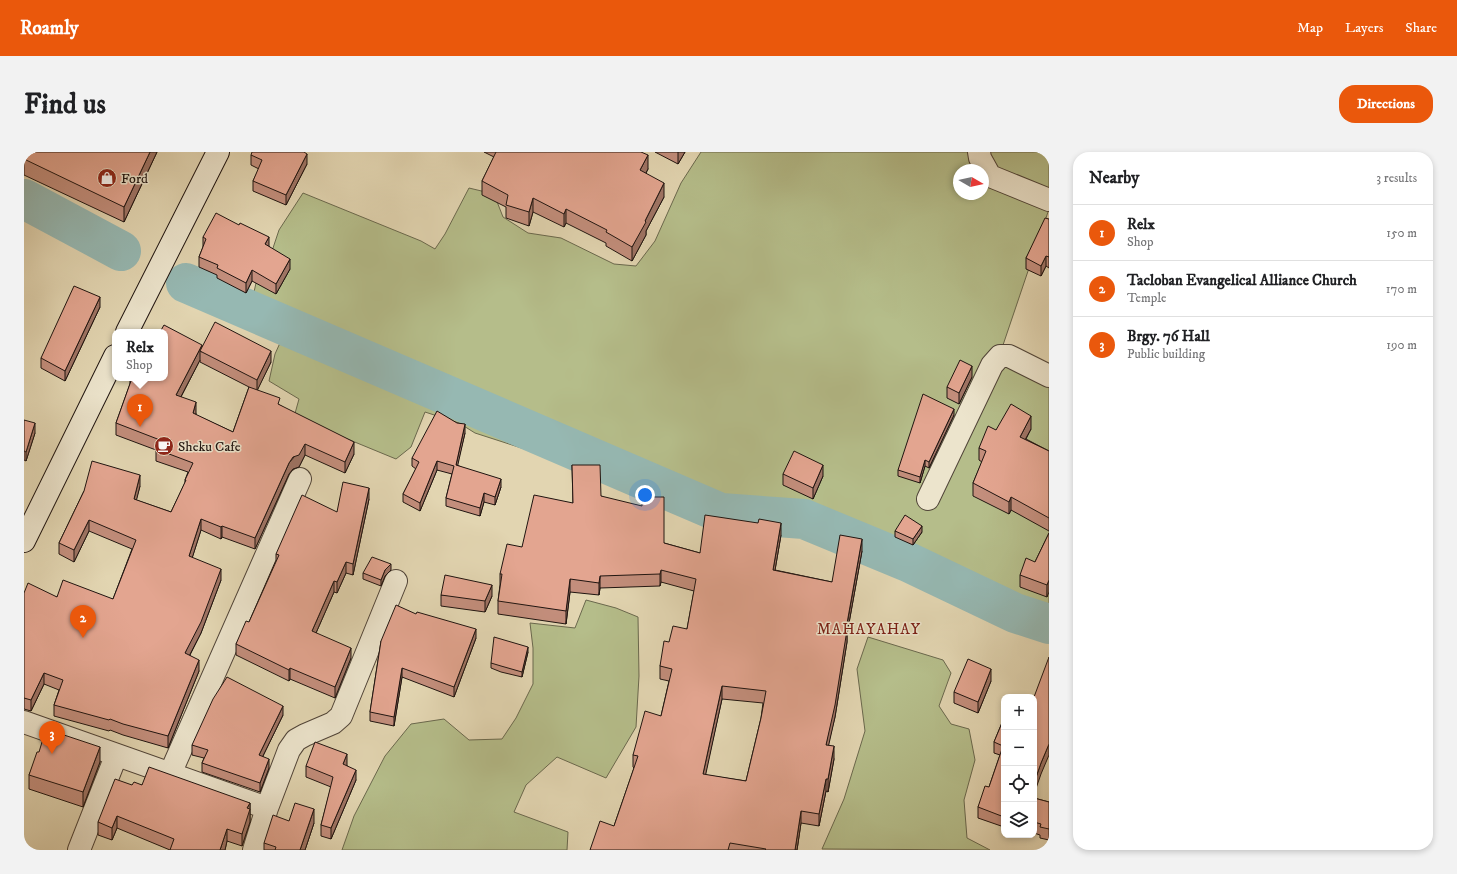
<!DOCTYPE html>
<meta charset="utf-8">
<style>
:root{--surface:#fff;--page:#f2f2f2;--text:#202124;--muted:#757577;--line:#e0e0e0;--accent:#ea580c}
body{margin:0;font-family:"IM FELL DW Pica",serif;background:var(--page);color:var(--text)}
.controls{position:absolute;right:12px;bottom:12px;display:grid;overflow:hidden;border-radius:8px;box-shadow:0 2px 6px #0003}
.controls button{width:36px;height:36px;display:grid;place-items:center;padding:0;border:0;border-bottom:1px solid var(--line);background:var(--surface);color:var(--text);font:20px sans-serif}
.compass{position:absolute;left:929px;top:12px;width:36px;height:36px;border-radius:50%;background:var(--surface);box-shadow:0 2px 6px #0003;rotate:99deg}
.you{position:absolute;left:621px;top:343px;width:14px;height:14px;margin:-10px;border:3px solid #fff;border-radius:50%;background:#1a73e8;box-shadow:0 0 0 6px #1a73e833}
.badge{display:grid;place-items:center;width:26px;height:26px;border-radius:50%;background:var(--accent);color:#fff;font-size:13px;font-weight:700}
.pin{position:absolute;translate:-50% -33px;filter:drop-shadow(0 1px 2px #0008)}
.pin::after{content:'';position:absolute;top:21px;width:14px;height:12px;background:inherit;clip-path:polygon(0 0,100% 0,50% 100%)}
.popup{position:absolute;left:88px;top:177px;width:56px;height:52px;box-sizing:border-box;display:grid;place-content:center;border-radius:8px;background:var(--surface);filter:drop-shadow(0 1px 3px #0005);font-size:13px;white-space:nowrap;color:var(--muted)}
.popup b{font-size:15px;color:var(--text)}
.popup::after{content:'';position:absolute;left:50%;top:100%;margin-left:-8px;border:8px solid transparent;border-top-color:var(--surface)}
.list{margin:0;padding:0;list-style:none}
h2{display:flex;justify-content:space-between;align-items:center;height:52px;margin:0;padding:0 16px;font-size:17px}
h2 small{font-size:13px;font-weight:400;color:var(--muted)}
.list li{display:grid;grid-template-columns:26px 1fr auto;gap:12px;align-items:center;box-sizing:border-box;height:56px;padding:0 16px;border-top:1px solid var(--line)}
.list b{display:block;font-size:15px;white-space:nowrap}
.list p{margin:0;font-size:13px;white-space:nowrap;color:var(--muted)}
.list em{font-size:13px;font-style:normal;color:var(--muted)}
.icon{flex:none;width:22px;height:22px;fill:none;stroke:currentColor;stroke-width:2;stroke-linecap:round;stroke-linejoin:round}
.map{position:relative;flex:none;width:1025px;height:698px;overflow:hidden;border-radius:16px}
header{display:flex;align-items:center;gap:24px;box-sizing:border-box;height:56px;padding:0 20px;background:var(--accent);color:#fff}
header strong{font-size:19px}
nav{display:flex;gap:22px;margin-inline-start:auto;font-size:14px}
.intro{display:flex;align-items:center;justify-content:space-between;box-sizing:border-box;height:96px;padding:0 24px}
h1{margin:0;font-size:28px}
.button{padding:10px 18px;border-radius:16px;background:var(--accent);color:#fff;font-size:14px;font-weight:700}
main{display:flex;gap:24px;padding:0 24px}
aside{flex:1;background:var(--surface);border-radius:16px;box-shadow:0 2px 6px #0003}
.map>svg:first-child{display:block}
</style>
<header>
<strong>Roamly</strong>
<nav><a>Map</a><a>Layers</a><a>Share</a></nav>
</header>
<div class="intro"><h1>Find us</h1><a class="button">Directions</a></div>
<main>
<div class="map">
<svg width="1025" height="698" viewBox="0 0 1025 698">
<rect width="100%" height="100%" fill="#e2d5b1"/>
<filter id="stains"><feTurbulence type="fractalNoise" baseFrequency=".005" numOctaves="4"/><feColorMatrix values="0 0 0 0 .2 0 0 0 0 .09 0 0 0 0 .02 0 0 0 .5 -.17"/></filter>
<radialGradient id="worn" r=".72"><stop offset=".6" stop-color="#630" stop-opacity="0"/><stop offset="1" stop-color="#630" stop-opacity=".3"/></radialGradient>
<!-- green -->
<path fill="#b5bd8a" stroke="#6a684d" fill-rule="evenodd" d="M677 0H1025V57L978 196 1025 229V468L991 461 884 410 842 395 809 380 772 373 699 370 550 313 451 281 435 271 401 260 387 295 372 307 270 265 275 247 245 229 251 202 270 160 230 140 232 131 248 99 255 78 279 41 397 89 411 97 421 82 445 36 470 42 479 65 504 81 537 86 590 112 612 114 631 89 657 31ZM935 18H959V42H935Z
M562 448 592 456 614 465 615 524 612 575 582 626 533 605 502 633 490 660 544 680 543 698H318L330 664 361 604 387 572 420 567 445 588 478 587 492 566 509 532V496L506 471 551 476Z
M844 485 919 508 927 521 915 554 927 572 945 577 951 608 940 648 943 686 966 698 798 697 820 647 841 579 833 517Z"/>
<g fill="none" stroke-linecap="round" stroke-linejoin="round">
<!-- stream -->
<path stroke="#667671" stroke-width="7" d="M97 99 99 100
M159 129 162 131"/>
<!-- river -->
<path stroke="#96b8b2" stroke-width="40" d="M0 47 97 99
M162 131 697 361 780 367 884 410 991 461 1025 472"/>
<defs>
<path id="street" d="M955 0 956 6 966 24 1025 48
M904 347 968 213 976 204H985L1025 224
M0 570 243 656
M146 622 276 327
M55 698 92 604
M230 698 243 656 265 598 272 588 281 583 309 571 317 564 372 429"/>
<path id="secondary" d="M103 180 194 0
M0 389 91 204"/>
</defs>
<!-- street casing -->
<use href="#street" stroke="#504438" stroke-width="24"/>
<!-- secondary casing -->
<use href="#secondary" stroke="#1f1410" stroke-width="24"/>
<!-- street -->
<use href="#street" stroke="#ece4cc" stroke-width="22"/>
<!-- secondary -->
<use href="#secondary" stroke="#ece4cc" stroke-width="22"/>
</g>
<!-- wall -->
<path fill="#c38e7c" stroke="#1f1410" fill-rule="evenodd" d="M0 0H133L100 70 0 23Z
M460 0H617L624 17 622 21 640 45 622 79V83L608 109 582 94V91L542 71 540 75 509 60 505 74 482 66V55L458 43V29L470 5Z
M631 0H661L654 12Z
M227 3 283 12 262 53 229 39V29L235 17 227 13Z
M1025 67V116L1022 114 1017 124 1002 117V106Z
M179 85 245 94 266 117 252 142 228 129 222 141 193 126V123L175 115V105L179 95Z
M76 155 41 229 17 216V206Z
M178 195 247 210 233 238 330 302 321 321 281 303 275 315 269 317 265 322 231 397 198 385 197 387 177 378 168 406 197 428 177 481 166 503 175 519 144 596 99 583 86 578 85 579 30 564V553L35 538 20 532 7 559 0 557V441L33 445 89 447 108 397 65 379 50 410 35 402V391L60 339 116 334 112 348 147 360 161 331V328L164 320 132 309V298L92 283V271L106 232V226H141ZM176 208V210L225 235 209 280 172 263V261L157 245Z
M948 225 935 252 923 246V235Z
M930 263 905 316 901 314 896 331 874 324V318Z
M0 268 11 281 2 309 0 308Z
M1007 277 1002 287 1025 299V379L987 358 985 362 949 344V331L958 310 955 308V296L972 278Z
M441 281 433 313 477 335 471 353 460 350 456 364 422 354V346L428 322 413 318 396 359 379 350V342L392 317 388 314V306Z
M548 313 577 344 640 391 676 401 757 383 751 418 808 430 838 399 823 482V490L811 565 804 593 810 607 804 640 802 639 795 674 777 671 773 698H566L590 674 610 616 609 615V603L637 564 645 529 636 527V514L645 490 663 477 670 439 637 430 636 434 576 436 575 443 546 440 542 472 474 462V449L476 433V422L498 395 549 351ZM698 547 739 551 737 566 722 629 681 623Z
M759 322 799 324 789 347 759 333Z
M345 347 329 423 322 421 313 441 310 440 292 481 327 506 311 546 266 527 265 529 212 503V492L225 470 252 408V402L313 360Z
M871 379 898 380 889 393 871 385Z
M1025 381 1023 445 996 435V423L1011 410Z
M367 418 361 424 357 434 339 427V421Z
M417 443 468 444 461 460 417 454Z
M452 486 430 545 378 525 370 574 346 569V560L357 489Z
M504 500 498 525 477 520 467 516V511Z
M967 529 954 561 930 551V540Z
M259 563 239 604 245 616 236 640 178 620V611L180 606 168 603V593Z
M980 566V675L954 666V655L965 635 976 603 970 601V590Z
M15 600 76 610 59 655 5 637V623Z
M323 613V614L332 628 307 687 297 684V673L307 635 282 625V614Z
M108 633H118L226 651V670L218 694 203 689 201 698H146L93 676 88 688 74 683V670Z
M1010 646 1025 650V688L1016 686V683L1010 681Z
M265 669 290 671 281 698H240V691Z"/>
<!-- shaded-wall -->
<path fill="#9f7465" stroke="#1f1410" d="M126 0H133L100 70V55Z
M654 0H661L654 12Z
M283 2V12L262 53V43Z
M624 3V17L616 32V18Z
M640 31V45L622 79V83L608 109V95Z
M509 46V60L505 74V60Z
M542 57V71L540 75V62Z
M245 85V96L241 92Z
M1022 104V114L1017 124V114Z
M266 107V117L252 142V132Z
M228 118V129L222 141V131Z
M76 145V155L41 229V219Z
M178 193V200L176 199V208L152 254V243Z
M247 199V210L233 239V228Z
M948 214V225L935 252V241Z
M172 250V261L169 272V261Z
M930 257V263L905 316V310Z
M1007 264V277L996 297V285Z
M11 271V281L2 309V300Z
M441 272V281L432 321V313Z
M330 290V302L321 321V310Z
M281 292V303L275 315 269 317 265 322 231 397V386L265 311Z
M901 308V314L896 331V325Z
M413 309V318L396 359V351Z
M799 313V324L789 347V336Z
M116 323V334L110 358V347Z
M477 327V335L471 353V345Z
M345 336V347L329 423V412Z
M460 341V350L456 364V356Z
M987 345V358L985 362V350Z
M177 367V378L165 416V404Z
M65 368V379L50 410V398Z
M757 371V383L749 430V418Z
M198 374V385L197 387V375Z
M898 374V380L889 393V387Z
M838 387V399L823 482V490L811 565 802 605V593Z
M322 410V421L313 441V430Z
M367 412V418L361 424 357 434V428L361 418Z
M197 417V428L177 481 161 512V501Z
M637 418V430L636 434V422Z
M576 424V436L575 443V431Z
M546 427V440L542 472V459Z
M1025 428V440L1023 445V433Z
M310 429V440L288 490V479Z
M468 433V444L461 460V449Z
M452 477V486L430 545V535Z
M504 495V500L498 525V520Z
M327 496V506L311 546V535Z
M175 508V519L144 596V584Z
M266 516V527L265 529V518Z
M378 516V525L370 574V565Z
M967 517V529L954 561V550Z
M20 521V532L7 559V548Z
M698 534V547L679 635V622Z
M259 554V563L235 612V603Z
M1025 592V603L1017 622 1010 642V631L1017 611Z
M810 594V607L804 640V627Z
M76 595V610L59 655V640Z
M323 602V613L319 623V612Z
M245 607V616L236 640V631Z
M332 618V628L307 687V676Z
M802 627V639L795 674V662Z
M226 651V670L218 694V682L223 656Z
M290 657V671L281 698H276Z
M777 659V671L773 698H771Z
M93 664V676L88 688V676Z
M203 677V689L201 698H196Z"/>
<!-- building -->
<path fill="#e3a590" stroke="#1f1410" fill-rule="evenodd" d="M0 0H126L100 55 0 7 1 4 0 3Z
M228 0H280L283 2 262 43 229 29 238 8 227 3Z
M472 0H617L624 3 616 18 640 31 621 69 622 70 608 95 582 80 583 78 542 57 540 62 509 46 505 60 482 53 484 43 458 29Z
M192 61 215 73 216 71 245 85 241 92 266 107 252 132 228 118 222 131 193 116 194 113 175 105 182 87 179 85Z
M1021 66 1025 67V105L1022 104 1017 114 1002 106Z
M50 134 76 145 41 219 17 206Z
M191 170 247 199 233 228 176 199Z
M140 173 178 193 152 243 172 250 169 261 209 280 225 235 256 246 254 252 330 290 321 310 281 292 275 303 269 305 265 311 231 386 198 374 197 375 177 367 165 404 197 417 177 470 161 501 175 508 144 584 99 572 86 567 85 568 30 553 39 528 20 521 7 548 0 546V441L4 431 33 445 39 428 89 447 112 388 65 368 50 398 35 391 60 339 68 309 116 323 110 347 147 360 162 328H161L169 311 132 297 136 288 92 271 108 226H141V180H136Z
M936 208 948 214 935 241 923 235Z
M899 242 930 257 905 310 901 308 896 325 874 318Z
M987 252 1007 264 996 285 1025 299V366L987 345 985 350 949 331 962 299 955 296 964 274 972 278Z
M413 259 433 271 441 272 432 313 477 327 471 345 460 341 456 356 422 346 430 314 413 309 396 351 379 342 395 310 388 306Z
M0 268 11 271 2 300 0 299Z
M770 299 799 313 789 336 759 322Z
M548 313H576L577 344 618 354V345H640V391L676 401 681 363 734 371 735 367 757 371 749 418 808 430 816 383 838 387 822 477 823 478 811 553 802 593 810 594 804 627H802L795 662 777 659 771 698H741L742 697 706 691 704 698H566L576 669 590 674 614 604 609 603 621 559 637 564 648 517 636 514 640 489 645 490 649 474 663 477 672 427 637 418 636 422 576 424 575 431 546 427 542 459 474 449 478 422H476L483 392 498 395 510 343 549 351ZM698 534 742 539 737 566 722 629 679 622Z
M319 330 345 336 329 412 322 410 313 430 310 429 288 479 327 496 311 535 266 516 265 518 212 492 222 469 225 470 255 403 252 402 278 343 313 360Z
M881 363 898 374 889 387 871 379Z
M1025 381V428L1023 433 996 423 1002 406 1011 410Z
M348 405 367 412 361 418 357 428 339 421Z
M421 423 468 433 461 449 417 443Z
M372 453 392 462 393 460 452 477 430 535 378 516 370 565 346 560 357 489Z
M470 485 504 495 498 520 477 514 467 511Z
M1025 505V592L1017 611 1010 631V545Z
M944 507 967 517 954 550 930 540Z
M203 525 259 554 235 603 245 607 236 631 178 611 184 598 168 593 189 547Z
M980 566V665L954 655 961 634 965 635 979 594 970 590Z
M22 577 76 595 59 640 5 623 13 600H15Z
M291 590 323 602 319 612 332 618 307 676 297 673 309 625 282 614Z
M125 615 226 651 223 656 226 657 218 682 203 677 196 698H146L150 687 93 664 88 676 74 670 91 627 108 633 110 630 118 633Z
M1010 646 1025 650V677L1016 675 1017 672 1010 670Z
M271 651 290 657 276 698H251L252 695 240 691 249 663 265 669Z"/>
<!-- icons -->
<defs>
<symbol id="shop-disc" viewBox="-11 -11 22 22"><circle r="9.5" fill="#8f2418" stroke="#ece4cc"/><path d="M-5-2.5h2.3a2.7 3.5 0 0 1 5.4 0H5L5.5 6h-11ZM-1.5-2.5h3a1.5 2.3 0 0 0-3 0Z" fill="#fff"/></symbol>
<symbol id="cafe-disc" viewBox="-11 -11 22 22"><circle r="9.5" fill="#8f2418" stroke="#ece4cc"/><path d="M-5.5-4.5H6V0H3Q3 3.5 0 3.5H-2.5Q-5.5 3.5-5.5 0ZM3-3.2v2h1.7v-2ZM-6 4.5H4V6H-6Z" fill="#fff"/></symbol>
</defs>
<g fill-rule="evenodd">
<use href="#shop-disc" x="72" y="15" width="22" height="22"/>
<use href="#cafe-disc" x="129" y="283" width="22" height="22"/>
</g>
<g text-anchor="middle" stroke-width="3" stroke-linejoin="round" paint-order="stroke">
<!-- poi labels -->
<g font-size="14" fill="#1f1410" stroke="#ece4cc" text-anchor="start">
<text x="97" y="31">Ford</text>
<text x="154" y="299">Sheku Cafe</text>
</g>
<!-- neighbourhood labels -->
<g font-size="15" letter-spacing="1" fill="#7a1f14" stroke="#ece4cc">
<text x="845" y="482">MAHAYAHAY</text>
</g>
</g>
<rect width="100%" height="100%" filter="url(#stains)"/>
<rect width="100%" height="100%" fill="url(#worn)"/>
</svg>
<div class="controls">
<button>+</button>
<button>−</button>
<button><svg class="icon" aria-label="locate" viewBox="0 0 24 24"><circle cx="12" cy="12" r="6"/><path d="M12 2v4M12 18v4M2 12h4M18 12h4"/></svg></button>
<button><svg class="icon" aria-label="layers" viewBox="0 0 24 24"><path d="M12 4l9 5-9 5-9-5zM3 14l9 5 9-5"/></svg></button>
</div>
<svg class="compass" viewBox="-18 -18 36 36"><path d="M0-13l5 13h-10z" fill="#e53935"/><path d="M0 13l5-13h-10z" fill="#757577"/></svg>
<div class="you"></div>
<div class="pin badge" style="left:116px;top:275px">1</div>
<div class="popup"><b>Relx</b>Shop</div>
<div class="pin badge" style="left:59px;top:486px">2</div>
<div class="pin badge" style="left:28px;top:602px">3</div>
</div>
<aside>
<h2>Nearby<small>3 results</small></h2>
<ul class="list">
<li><span class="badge">1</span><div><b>Relx</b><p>Shop</p></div><em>150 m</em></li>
<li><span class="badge">2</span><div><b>Tacloban Evangelical Alliance Church</b><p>Temple</p></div><em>170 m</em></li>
<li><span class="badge">3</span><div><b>Brgy. 76 Hall</b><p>Public building</p></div><em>190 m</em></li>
</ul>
</aside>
</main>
